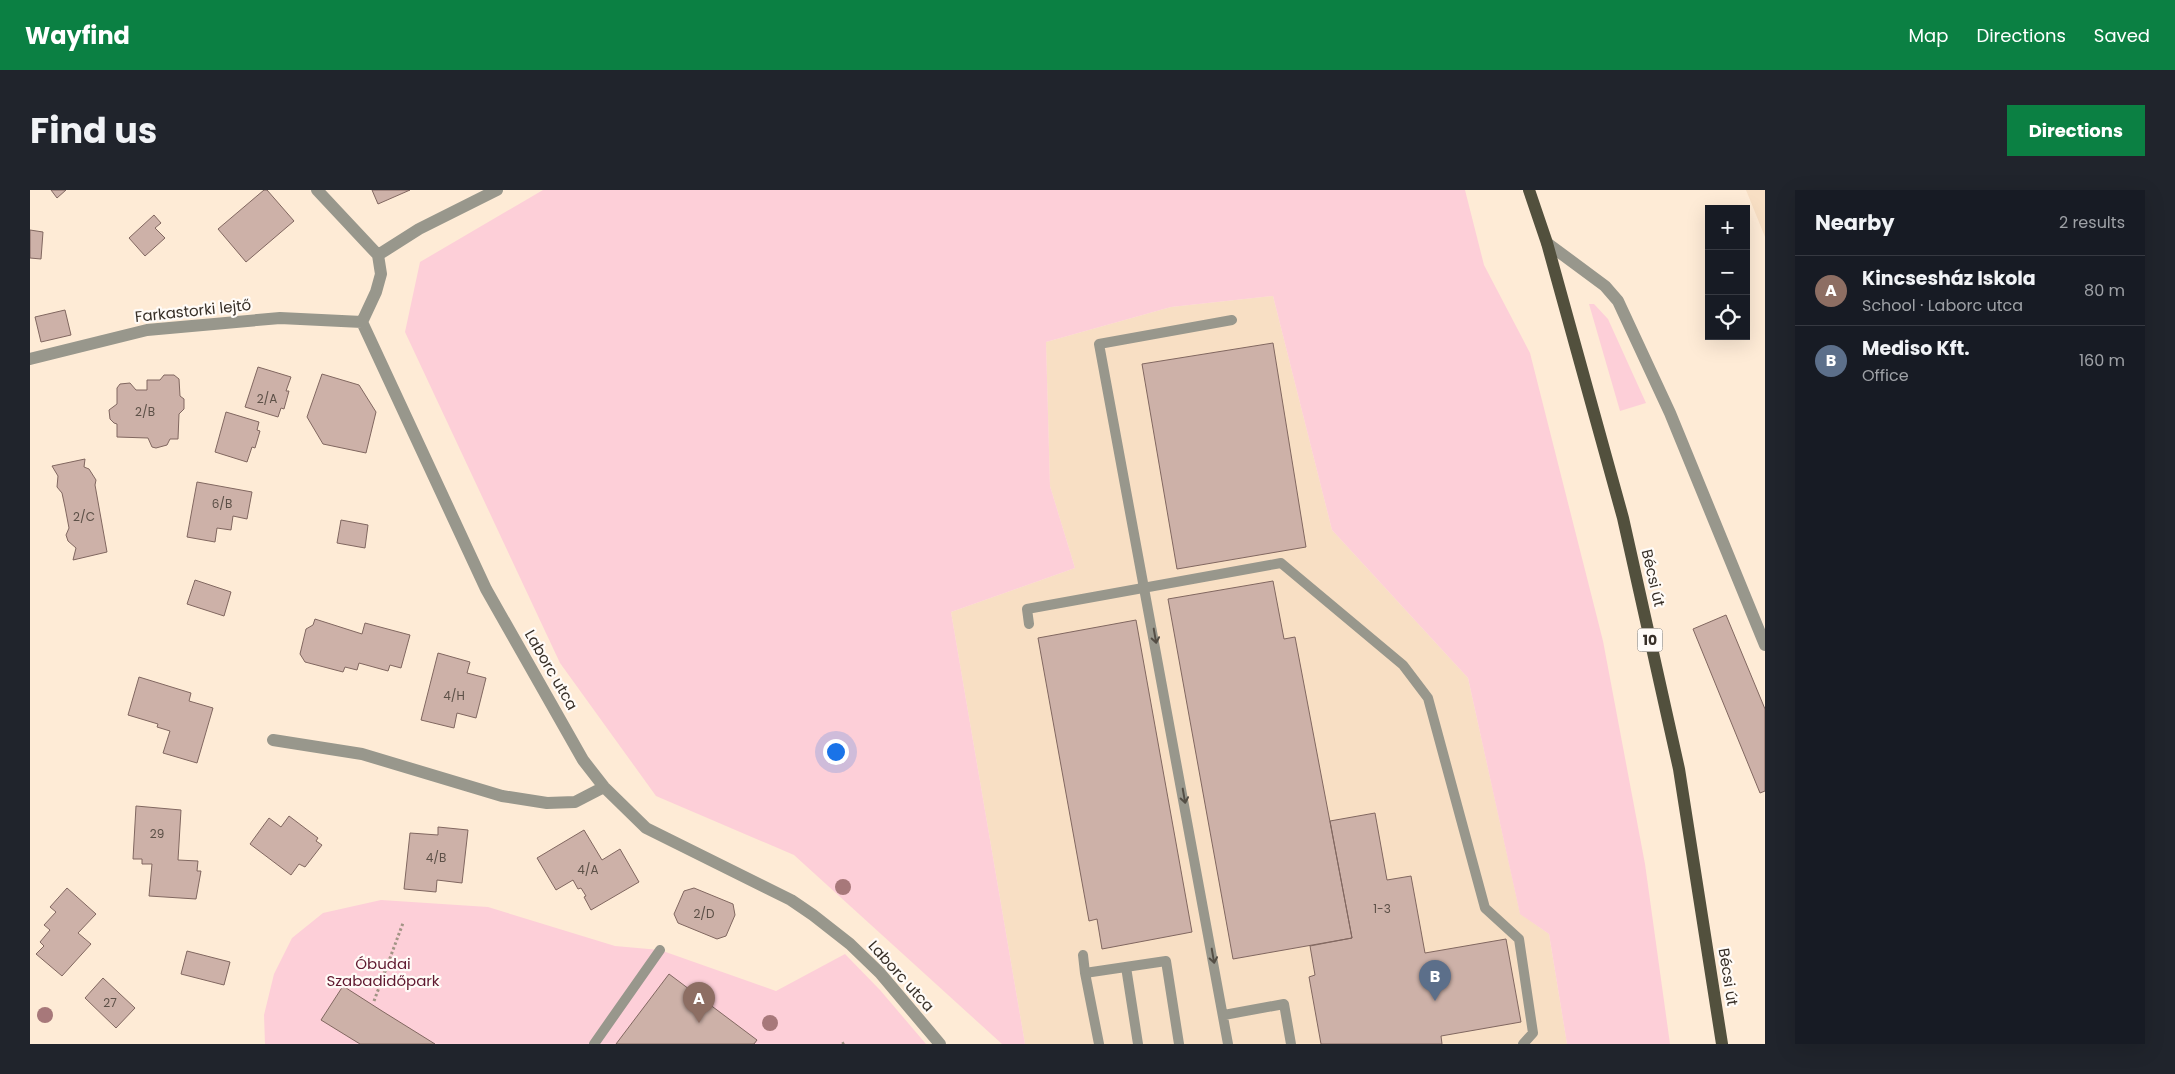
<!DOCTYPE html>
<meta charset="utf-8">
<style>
:root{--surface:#171b24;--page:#20242c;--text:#f1f3f6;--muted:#9ea1a6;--line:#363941;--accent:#0b8043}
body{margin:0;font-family:Poppins,sans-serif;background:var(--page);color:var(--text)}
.controls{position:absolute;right:15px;top:15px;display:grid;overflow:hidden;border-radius:0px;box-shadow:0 5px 20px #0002}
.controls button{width:45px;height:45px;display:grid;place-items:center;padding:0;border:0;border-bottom:1px solid var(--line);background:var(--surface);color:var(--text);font:25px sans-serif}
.you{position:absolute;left:805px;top:561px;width:18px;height:18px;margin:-12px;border:4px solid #fff;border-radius:50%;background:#1a73e8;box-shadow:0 0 0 8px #1a73e833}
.badge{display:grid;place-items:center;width:32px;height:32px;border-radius:50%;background:var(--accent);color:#fff;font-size:16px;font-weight:700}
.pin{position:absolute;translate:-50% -41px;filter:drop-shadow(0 1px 2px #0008)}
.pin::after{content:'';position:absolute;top:26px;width:18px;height:15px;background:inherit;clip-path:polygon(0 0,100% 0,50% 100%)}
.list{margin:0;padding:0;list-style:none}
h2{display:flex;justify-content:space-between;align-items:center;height:65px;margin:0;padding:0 20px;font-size:21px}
h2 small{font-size:16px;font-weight:400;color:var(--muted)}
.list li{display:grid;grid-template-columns:32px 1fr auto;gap:15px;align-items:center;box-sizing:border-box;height:70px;padding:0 20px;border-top:1px solid var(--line)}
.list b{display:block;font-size:19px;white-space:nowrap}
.list p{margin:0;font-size:16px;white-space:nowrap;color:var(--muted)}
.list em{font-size:16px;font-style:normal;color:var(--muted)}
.icon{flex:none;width:28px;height:28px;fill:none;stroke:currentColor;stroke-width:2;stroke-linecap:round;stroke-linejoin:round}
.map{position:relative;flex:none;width:1735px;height:854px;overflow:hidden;border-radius:0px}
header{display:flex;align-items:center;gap:30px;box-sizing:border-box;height:70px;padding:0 25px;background:var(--accent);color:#fff}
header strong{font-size:24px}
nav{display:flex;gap:28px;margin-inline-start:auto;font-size:18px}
.intro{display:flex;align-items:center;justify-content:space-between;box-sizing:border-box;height:120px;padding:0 30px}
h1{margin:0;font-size:35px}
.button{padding:12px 22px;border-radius:0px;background:var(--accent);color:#fff;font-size:18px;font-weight:700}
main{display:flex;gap:30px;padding:0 30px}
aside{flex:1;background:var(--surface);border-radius:0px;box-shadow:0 5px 20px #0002}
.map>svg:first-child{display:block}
</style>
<header>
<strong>Wayfind</strong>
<nav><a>Map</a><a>Directions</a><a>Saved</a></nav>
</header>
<div class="intro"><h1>Find us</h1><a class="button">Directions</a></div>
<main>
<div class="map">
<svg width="1735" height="854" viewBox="0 0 1735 854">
<rect width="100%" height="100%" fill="#feebd6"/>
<!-- built -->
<path fill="#f8dfc4" d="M1716 0H1735V47Z
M1243 106 1302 340 1438 488 1490 723 1519 744 1537 854H995L921 422 1045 378 1020 296 1016 152 1141 117Z"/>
<!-- green -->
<path fill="#fdcfd8" d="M513 0H1435L1454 75 1500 163 1573 451 1615 674 1640 854H1537L1519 744 1490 724 1438 488 1302 340 1243 106 1141 117 1016 152 1020 296 1045 378 921 422 995 854H972L764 665 626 606 530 473 375 142 390 72Z
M1559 114H1564L1578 129 1616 213 1590 221Z
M351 710 458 717 585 756 630 760 746 801 815 764 850 800 896 854H235L234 825 244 784 262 748 293 723Z"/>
<!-- building -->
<path fill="#cdb1a8" stroke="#816760" d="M21 0H36L27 8Z
M234 0H237L264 31 216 72 188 39Z
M342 0H380L348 14Z
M124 25 131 33 125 38 135 48 115 66 99 48Z
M0 40 13 42 11 69 0 68Z
M35 120 41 145 11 152 5 127Z
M1243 153 1276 357 1147 379 1112 174Z
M228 177 261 187 256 201H259L254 219 251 218 248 227 215 217Z
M292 184 329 195 346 222 336 263 293 254 277 227Z
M134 185H144L149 189 150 206 154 209V219L149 224 148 249H140L137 255 126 258 122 257 118 248 87 247V234L84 233 80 229 79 220 87 214V198L90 194 100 193 106 200H117V190H130Z
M196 222 229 232 227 240 230 241 225 258 222 257 217 272 185 262Z
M55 269 54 277 59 279 66 290 65 295 77 362 43 370 46 358 38 351 36 345 39 338 35 317 32 303 27 297 28 286 22 276Z
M167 292 222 302 217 329 203 326 201 340 187 338 185 352 157 347Z
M311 330 338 335 335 358 307 353Z
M165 390 201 402 194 426 157 414Z
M1243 391 1254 449 1265 447 1322 748 1203 769 1138 409Z
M1696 425 1735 519V601L1730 603 1663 439Z
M285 429 332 444 335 433 380 445 371 478 360 475 358 481 329 473 327 480 315 477 313 482 275 472 270 464 276 439 283 435Z
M1106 430 1162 742 1072 759 1067 729 1059 731 1008 448Z
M408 463 440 472 437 483 456 488 446 528 427 523 424 538 391 530Z
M109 487 161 503 159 511 183 518 167 573 133 563 140 541 127 537 128 534 98 525Z
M106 616 151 620 148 670 168 671 167 681H171L166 709 119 706 122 674H112V669H103Z
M1345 623 1357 690 1381 686 1395 763 1476 749 1491 832 1411 846 1412 854H1291L1279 787 1285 785 1280 756 1322 748 1300 631Z
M259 626 288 648 286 651 292 655 275 677 269 674 261 685 220 654 239 628 251 637Z
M408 637 438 640 432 693 407 690 406 702 374 699 380 643 408 645Z
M554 640 572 670 590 659 609 692 561 720 554 707 556 706 551 698 548 699 543 690 526 700 507 668Z
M37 698 66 724 48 743 61 754 32 786 6 764 14 756 10 752 20 740 14 735 26 722 20 717Z
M664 698 703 714 705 725 696 746 687 749 648 733 644 724 654 701Z
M157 761 200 772 194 795 151 784Z
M639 784 727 850 724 854H586Z
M73 788 105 818 86 838 55 808Z
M313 796 352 821 405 854H330L291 830Z"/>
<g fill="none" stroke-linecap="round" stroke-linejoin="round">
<!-- path -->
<path stroke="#a29485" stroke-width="3" stroke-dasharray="2.5 2.5" stroke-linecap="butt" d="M344 811 373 733
M812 854 816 852"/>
<!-- service -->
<path stroke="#98978c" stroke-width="10" d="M999 434 997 419 1251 373 1373 475 1398 508 1455 718 1489 749 1503 843 1493 854
M1053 765 1055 783 1136 771 1149 854
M1096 777 1108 854
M1055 783 1069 854
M1194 825 1254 814 1261 854
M564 854 630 760
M1198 854 1069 154 1202 130"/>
<!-- minor -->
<path stroke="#98978c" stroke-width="12" d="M287 0 348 65 351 84 346 102 332 132 456 399 553 570 574 597 616 638 761 710 783 725 820 754 850 783 910 854
M1517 53 1575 96 1588 111 1640 223 1735 455
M348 65 389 39 467 0
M0 169 117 140 250 128 332 132
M243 550 332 564 472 606 517 613 545 612 574 597"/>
<!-- primary -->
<path stroke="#52503d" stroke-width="12" d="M1499 0 1517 53 1593 328 1649 579 1692 854"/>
</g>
<!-- trees -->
<g fill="#a7787a">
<circle cx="813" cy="697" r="8"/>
<circle cx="15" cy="825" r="8"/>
<circle cx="740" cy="833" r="8"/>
</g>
<!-- one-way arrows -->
<defs><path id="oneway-shaft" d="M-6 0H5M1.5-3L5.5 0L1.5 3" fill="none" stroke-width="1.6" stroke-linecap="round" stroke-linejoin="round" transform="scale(1.25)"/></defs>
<g stroke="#544e45">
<use href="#oneway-shaft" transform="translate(1125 446) rotate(80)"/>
<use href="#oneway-shaft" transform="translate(1154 606) rotate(80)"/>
<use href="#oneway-shaft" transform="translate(1183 766) rotate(80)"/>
</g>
<g text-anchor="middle" stroke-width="4.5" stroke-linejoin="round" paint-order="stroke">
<!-- number labels -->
<g font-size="12" fill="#5c5047">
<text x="237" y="213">2/A</text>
<text x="115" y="226">2/B</text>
<text x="192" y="318">6/B</text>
<text x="54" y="331">2/C</text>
<text x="424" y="510">4/H</text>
<text x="127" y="648">29</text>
<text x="406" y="672">4/B</text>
<text x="558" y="684">4/A</text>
<text x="1352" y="723">1-3</text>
<text x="674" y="728">2/D</text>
<text x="80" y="817">27</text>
</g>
<!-- shield labels -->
<rect fill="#fffbf7" stroke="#736c65" stroke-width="1" x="1607.5" y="438.5" width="25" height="23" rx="4"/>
<g font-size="14" font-weight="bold" fill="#372f27">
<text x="1620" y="455">10</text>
</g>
<!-- street labels -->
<g font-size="15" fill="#372f27" stroke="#fffbf7">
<text transform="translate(163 121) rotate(-6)" y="5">Farkastorki lejtő</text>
<text transform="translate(1623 388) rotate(77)" y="5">Bécsi út</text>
<text transform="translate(521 480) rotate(60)" y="5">Laborc utca</text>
<text transform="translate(871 786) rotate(48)" y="5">Laborc utca</text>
<text transform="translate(1698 787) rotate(81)" y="5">Bécsi út</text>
</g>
<!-- park labels -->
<g font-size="15" fill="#5f192f" stroke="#fffbf7">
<text x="353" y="779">Óbudai<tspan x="353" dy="17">Szabadidőpark</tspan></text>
</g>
</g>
</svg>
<div class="controls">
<button>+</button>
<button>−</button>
<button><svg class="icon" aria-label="locate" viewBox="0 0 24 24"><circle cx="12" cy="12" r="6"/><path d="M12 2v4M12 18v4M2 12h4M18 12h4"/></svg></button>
</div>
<div class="you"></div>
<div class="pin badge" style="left:669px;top:833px;background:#8d6e63">A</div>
<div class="pin badge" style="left:1405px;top:811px;background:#5c6f8a">B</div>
</div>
<aside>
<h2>Nearby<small>2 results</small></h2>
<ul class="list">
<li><span class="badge" style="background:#8d6e63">A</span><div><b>Kincsesház Iskola</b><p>School · Laborc utca</p></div><em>80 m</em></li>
<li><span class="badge" style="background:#5c6f8a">B</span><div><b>Mediso Kft.</b><p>Office</p></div><em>160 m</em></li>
</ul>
</aside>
</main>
